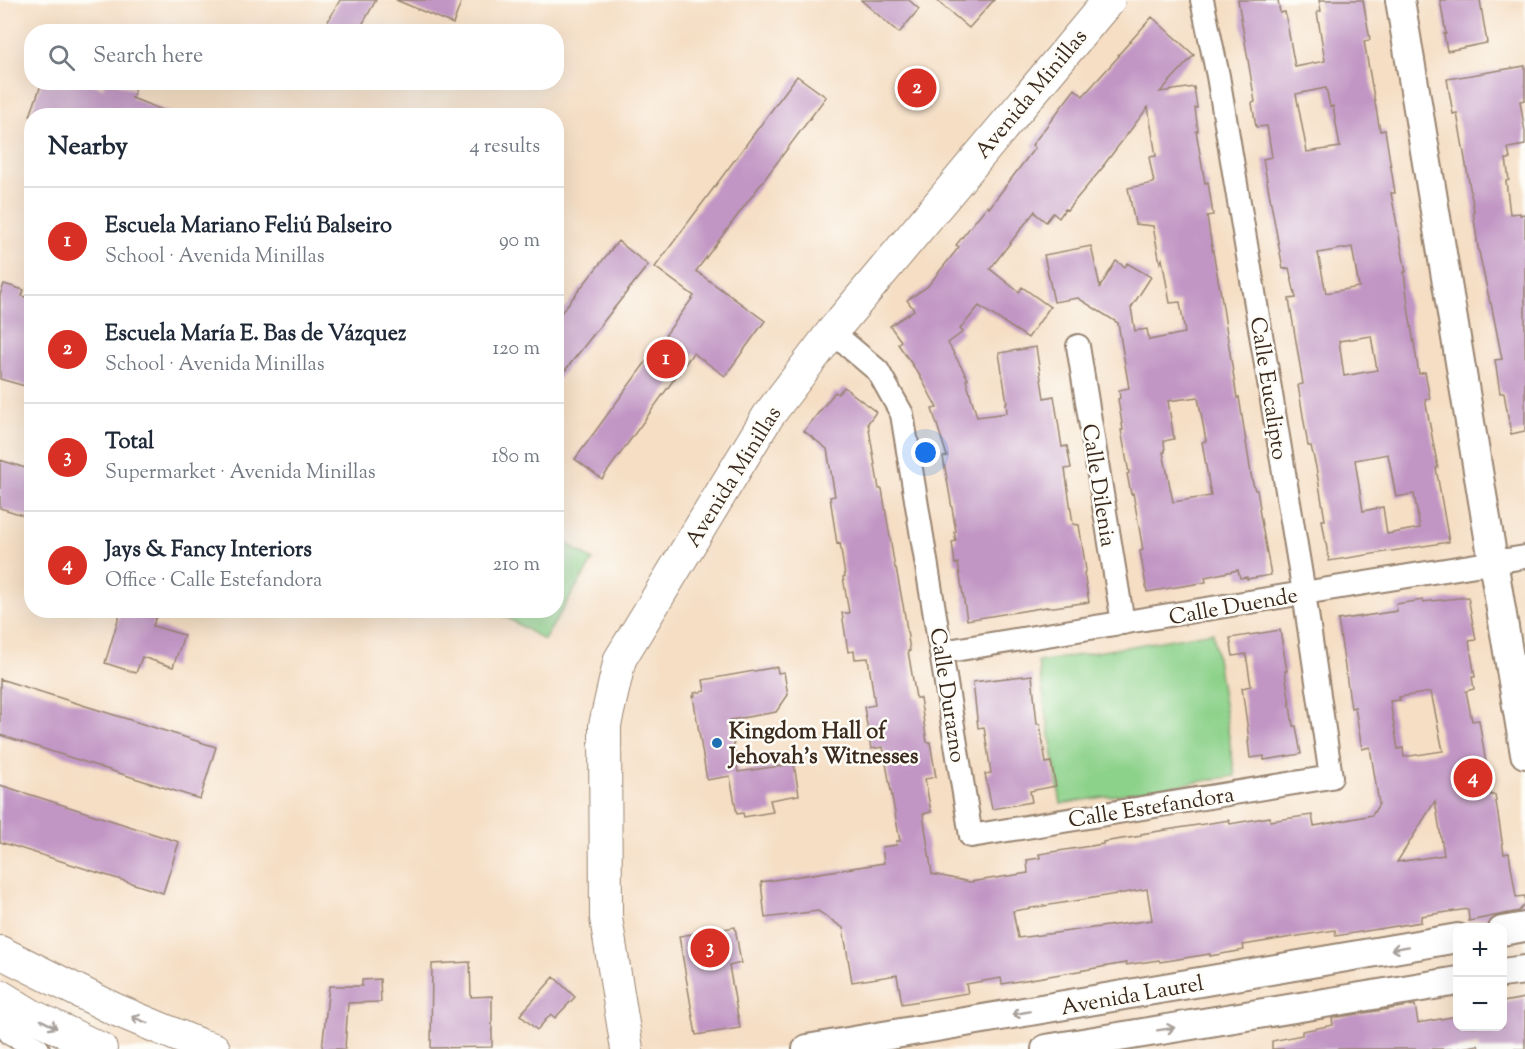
<!DOCTYPE html>
<meta charset="utf-8">
<style>
:root{--surface:#fff;--page:#f2f2f3;--text:#1f2937;--muted:#747a83;--line:#e0e1e3;--accent:#d93025}
body{margin:0;font-family:"Sorts Mill Goudy",serif;background:var(--page);color:var(--text)}
.controls{position:absolute;right:18px;bottom:18px;display:grid;overflow:hidden;border-radius:12px;box-shadow:0 6px 24px #0002}
.controls button{width:54px;height:54px;display:grid;place-items:center;padding:0;border:0;border-bottom:2px solid var(--line);background:var(--surface);color:var(--text);font:30px sans-serif}
.you{position:absolute;left:926px;top:453px;width:21px;height:21px;margin:-15px;border:4px solid #fff;border-radius:50%;background:#1a73e8;box-shadow:0 0 0 9px #1a73e833}
.badge{display:grid;place-items:center;width:39px;height:39px;border-radius:50%;background:var(--accent);color:#fff;font-size:20px;font-weight:700}
.pin{position:absolute;translate:-50% -50%;border:3px solid #fff;box-shadow:0 2px 6px #0006}
.list{margin:0;padding:0;list-style:none}
h2{display:flex;justify-content:space-between;align-items:center;height:78px;margin:0;padding:0 24px;font-size:26px}
h2 small{font-size:20px;font-weight:400;color:var(--muted)}
.list li{display:grid;grid-template-columns:39px 1fr auto;gap:18px;align-items:center;box-sizing:border-box;height:108px;padding:0 24px;border-top:2px solid var(--line)}
.list b{display:block;font-size:22px;white-space:nowrap}
.list p{margin:0;font-size:20px;white-space:nowrap;color:var(--muted)}
.list em{font-size:20px;font-style:normal;color:var(--muted)}
.icon{flex:none;width:33px;height:33px;fill:none;stroke:currentColor;stroke-width:2;stroke-linecap:round;stroke-linejoin:round}
.map{position:relative;flex:none;width:1525px;height:1049px;overflow:hidden}
.search{position:absolute;background:var(--surface);box-shadow:0 6px 24px #0002;left:24px;top:24px;width:540px;height:66px;display:flex;align-items:center;gap:15px;box-sizing:border-box;padding:0 21px;border-radius:24px;color:var(--muted);font-size:22px}
.panel{position:absolute;background:var(--surface);box-shadow:0 6px 24px #0002;left:24px;top:108px;width:540px;height:510px;border-radius:24px}
.map>svg:first-child{display:block}
</style>
<div class="map">
<svg width="1525" height="1049" viewBox="0 0 1525 1049">
<rect width="100%" height="100%" fill="#fdfcf7"/>
<filter id="ink" filterUnits="userSpaceOnUse"><feTurbulence type="fractalNoise" baseFrequency=".0167" numOctaves="2"/><feDisplacementMap in="SourceGraphic" scale="12" xChannelSelector="R" yChannelSelector="G"/><feConvolveMatrix kernelMatrix="1 2 1 2 8 2 1 2 1" color-interpolation-filters="sRGB"/></filter>
<filter id="wash" filterUnits="userSpaceOnUse"><feTurbulence type="fractalNoise" baseFrequency=".008" numOctaves="4" result="noise"/><feDisplacementMap in="SourceGraphic" scale="24" xChannelSelector="R" yChannelSelector="G"/><feGaussianBlur stdDeviation="1.35" result="paint"/><feColorMatrix in="noise" values="0 0 0 0 0 0 0 0 0 0 0 0 0 0 0 0 0 1.4 0 .05"/><feComposite in="paint" operator="in"/></filter>
<g filter="url(#wash)">
<rect width="100%" height="100%" fill="#f5dec4"/>
<!-- green -->
<path fill="#8dd28b" stroke="#647e54" stroke-width="1.5" d="M557 538 593 560 544 640 496 611 556 610Z
M1213 632 1235 776 1061 804 1038 662Z"/>
<g id="blocks">
<!-- building -->
<path fill="#c196c4" fill-rule="evenodd" d="M340 0H376L358 32H322Z
M396 0H462L453 24Z
M861 0H909L919 9 899 33Z
M936 0H994L969 28Z
M1238 0H1278L1280 13 1285 12 1295 67 1325 61 1317 12 1321 11 1319 0H1363L1370 40 1364 41 1380 131 1385 130 1395 193H1391L1406 272H1404L1409 313 1419 374 1425 372 1430 399H1425L1438 468H1436L1449 542 1329 561 1322 520H1325L1316 467 1311 446H1308L1298 385 1303 384 1289 299 1296 298 1289 268 1283 269 1263 159 1272 157 1267 126 1256 127 1252 103 1255 102ZM1326 88 1330 107 1333 106 1340 147 1307 152 1296 94ZM1352 247 1359 287 1326 293 1318 253ZM1371 336 1377 370 1344 376 1339 341ZM1388 454 1396 497 1414 494 1420 528 1387 534 1383 507 1363 511 1355 460Z
M1440 0H1480L1487 43 1447 51 1444 34H1446Z
M1152 17 1194 55 1160 92 1194 87 1197 108H1195L1198 131H1196L1205 183 1208 182 1213 215 1207 216 1210 236 1221 295 1237 398 1239 397 1252 480 1255 490H1257L1260 508 1259 509 1271 575 1247 579V577L1240 578 1238 570 1205 577 1206 582 1201 583 1147 592 1140 551 1143 550 1133 493 1131 494 1127 474 1129 473 1121 430H1123L1118 399 1120 398 1119 390 1129 388 1118 323 1078 298 1054 302 1044 255 1091 246 1100 287 1116 261 1125 267 1127 263 1151 277 1131 308 1135 331 1147 329 1149 340 1185 333 1180 302 1170 303 1162 259 1160 263 1153 226 1135 224 1128 188 1154 183 1149 157 1156 156 1148 107 1103 166H1104L1067 210 1065 209 1059 218 1053 213 1046 222 1036 214 1035 211 990 269 1019 292 1022 287 1050 307 1028 338 979 306 960 329 963 332 948 343 968 379 966 380 977 417 1007 413 1006 403H1007L999 353 1036 347 1044 398 1054 396 1062 447 1067 446 1071 468 1065 469 1073 524 1079 525 1086 570 1084 573 1089 602 1047 608V607L967 620 958 563 955 564 952 542 956 541 954 532 956 531 943 457 947 456 932 409 937 408 920 376 898 344 901 341 890 326 914 310 907 300 927 287 959 247 956 245 987 206 989 208 1030 154 1035 148 1032 145 1075 89 1083 96 1119 56 1118 55ZM1198 397 1206 441 1202 442 1211 496 1173 502 1163 452H1165L1164 441 1174 439 1168 401Z
M1525 66V100L1520 101 1525 132V145L1508 148 1510 159H1506L1509 180 1506 181 1510 214 1520 213V215L1525 214V431L1511 434 1504 393H1500L1495 360 1502 359 1491 303H1490L1478 247 1473 211H1474L1457 113 1453 114 1447 79Z
M797 76 826 97 696 271 765 321 725 376 693 353 602 479 575 459 694 296 655 267Z
M42 82H88L103 88 105 82H114L135 90 132 98 173 114V116H30Z
M618 241 648 265 556 382V319Z
M4 284 24 290 22 296 32 299V388L0 379V295Z
M844 387 876 412 868 423 879 489H882L895 568H896L904 610 910 651H908L916 698H920L927 742H930L936 777 925 779 931 812 923 814 932 874 970 882 1028 873 1027 860 1040 858 1039 854 1103 844V842L1141 836V834L1229 820 1230 824 1270 817V821L1312 815 1314 826 1372 815 1379 804 1370 747 1362 749 1355 707 1351 708 1338 620 1397 611 1396 604 1423 600V602L1468 597 1476 640 1469 641 1475 677H1472L1474 689 1466 691 1472 721 1479 720 1491 795H1495L1504 854 1509 853 1516 897 1525 896V904L1519 911 1469 921 1468 909 1421 916V922L1336 936 1335 930 1243 945 1244 950 1210 956V954L1160 962 1159 960 1126 965V963L1002 984 1001 978 966 984 968 993 902 1004 897 975 852 982 843 928 818 911 765 918 761 882 884 863 882 847 897 845 896 841H900L883 747 871 749 864 707 875 705 868 658 855 659 854 651 848 652 842 613H849L843 577 845 576 840 543 837 544 830 497 835 496 827 449 804 431 835 392 838 394ZM1431 692 1443 751 1404 757 1403 748 1398 749 1390 701 1400 700 1399 697ZM1435 801 1444 855 1397 862ZM1147 889 1152 920 1018 938 1013 911Z
M0 460 32 470V518L0 508Z
M121 610H158L153 626 184 635 173 667 142 657 136 673 105 663Z
M1280 630 1287 671H1285L1293 726H1296L1301 754 1264 760V756L1250 758 1248 741 1249 740 1247 724 1242 688 1251 686 1246 654 1233 656 1230 638Z
M777 667 778 673 784 672 788 695 776 712 730 720 738 772 794 764 799 795 770 800 773 812 744 817 743 813 737 814 730 776 707 780 693 696H695L694 693 705 691 703 680Z
M1032 675 1037 724H1040L1046 763 1051 762 1056 786 1030 791 1032 802 992 809 985 774 991 773 984 727 978 728 973 682Z
M0 679 216 747 200 799 0 735Z
M0 785 179 842 163 893 0 842Z
M735 927 741 963 729 966 740 1028 696 1035 679 936Z
M470 962 471 997 492 996V1047L431 1048 432 964Z
M554 977 575 997 555 1018 551 1014 537 1030 520 1015Z
M380 979 381 1002 348 1003 345 1049H322L329 986H362V980Z
M1525 998V1049H1479L1478 1045 1455 1049H1272V1041L1302 1035V1031L1333 1025 1332 1018 1415 1005 1418 1023 1458 1016V1026H1503V1002Z"/>
</g>
</g>
<g filter="url(#ink)">
<use href="#blocks" fill-opacity="0" stroke="#988471" stroke-width="1.5"/>
<g fill="none" stroke-linecap="round" stroke-linejoin="round">
<defs>
<path id="minor" d="M832 332 878 371 902 414 971 836 1331 777 1304 593 1218 76 1202 0
M1078 346 1123 623
M942 652 1525 557
M0 1018 10 1033 38 1049"/>
<path id="tertiary" d="M1400 0 1525 754
M1502 931 1525 927
M1502 973 1525 970
M807 1049 1458 938
M1046 1049 1458 981"/>
<path id="secondary" d="M0 952 114 1009 200 1045 214 1049
M0 996 31 1015 101 1049
M627 1049 606 918 605 725 620 659 768 416 832 332 1109 0"/>
</defs>
<!-- minor casing -->
<use href="#minor" stroke="#988471" stroke-width="26"/>
<!-- tertiary casing -->
<use href="#tertiary" stroke="#988471" stroke-width="32"/>
<!-- secondary casing -->
<use href="#secondary" stroke="#988471" stroke-width="34"/>
<!-- minor -->
<use href="#minor" stroke="#fff" stroke-width="22"/>
<!-- tertiary -->
<use href="#tertiary" stroke="#fff" stroke-width="28"/>
<!-- secondary -->
<use href="#secondary" stroke="#fff" stroke-width="32"/>
</g>
<!-- one-way arrows -->
<defs><path id="oneway-shaft" d="M-6 0H5M1.5-3L5.5 0L1.5 3" fill="none" stroke-width="1.6" stroke-linecap="round" stroke-linejoin="round" transform="scale(1.5)"/></defs>
<g stroke="#a79f9a">
<use href="#oneway-shaft" transform="translate(1400 948) rotate(170)"/>
<use href="#oneway-shaft" transform="translate(1021 1013) rotate(170)"/>
<use href="#oneway-shaft" transform="translate(140 1020) rotate(-158)"/>
<use href="#oneway-shaft" transform="translate(49 1024) rotate(27)"/>
<use href="#oneway-shaft" transform="translate(1166 1029) rotate(-9)"/>
</g>
</g>
<!-- markers -->
<circle fill="#1f6fb2" stroke="#fdfcf7" stroke-width="2" cx="717" cy="743" r="6"/>
<g text-anchor="middle" stroke-width="5" stroke-linejoin="round" paint-order="stroke">
<!-- street labels -->
<g font-size="22" fill="#3b2a1e" stroke="#fdfcf7">
<text transform="translate(1030 93) rotate(-50)" y="8">Avenida Minillas</text>
<text transform="translate(1270 388) rotate(81)" y="8">Calle Eucalipto</text>
<text transform="translate(732 476) rotate(-58)" y="8">Avenida Minillas</text>
<text transform="translate(1100 485) rotate(81)" y="8">Calle Dilenia</text>
<text transform="translate(1233 605) rotate(-10)" y="8">Calle Duende</text>
<text transform="translate(949 695) rotate(81)" y="8">Calle Durazno</text>
<text transform="translate(1151 806) rotate(-9)" y="8">Calle Estefandora</text>
<text transform="translate(1132 994) rotate(-10)" y="8">Avenida Laurel</text>
</g>
<!-- poi labels -->
<g font-size="22" font-weight="bold" fill="#3b2a1e" stroke="#fdfcf7" text-anchor="start">
<text x="729" y="738">Kingdom Hall of<tspan x="729" dy="25">Jehovah’s Witnesses</tspan></text>
</g>
</g>
</svg>
<div class="controls">
<button>+</button>
<button>−</button>
</div>
<div class="you"></div>
<div class="pin badge" style="left:666px;top:359px">1</div>
<div class="pin badge" style="left:917px;top:88px">2</div>
<div class="pin badge" style="left:710px;top:948px">3</div>
<div class="pin badge" style="left:1473px;top:778px">4</div>
<div class="search"><svg class="icon" aria-label="search" viewBox="0 0 24 24"><circle cx="10" cy="10" r="6"/><path d="M15 15l6 6"/></svg>Search here</div>
<section class="panel">
<h2>Nearby<small>4 results</small></h2>
<ul class="list">
<li><span class="badge">1</span><div><b>Escuela Mariano Feliú Balseiro</b><p>School · Avenida Minillas</p></div><em>90 m</em></li>
<li><span class="badge">2</span><div><b>Escuela María E. Bas de Vázquez</b><p>School · Avenida Minillas</p></div><em>120 m</em></li>
<li><span class="badge">3</span><div><b>Total</b><p>Supermarket · Avenida Minillas</p></div><em>180 m</em></li>
<li><span class="badge">4</span><div><b>Jays &amp; Fancy Interiors</b><p>Office · Calle Estefandora</p></div><em>210 m</em></li>
</ul>
</section>
</div>
